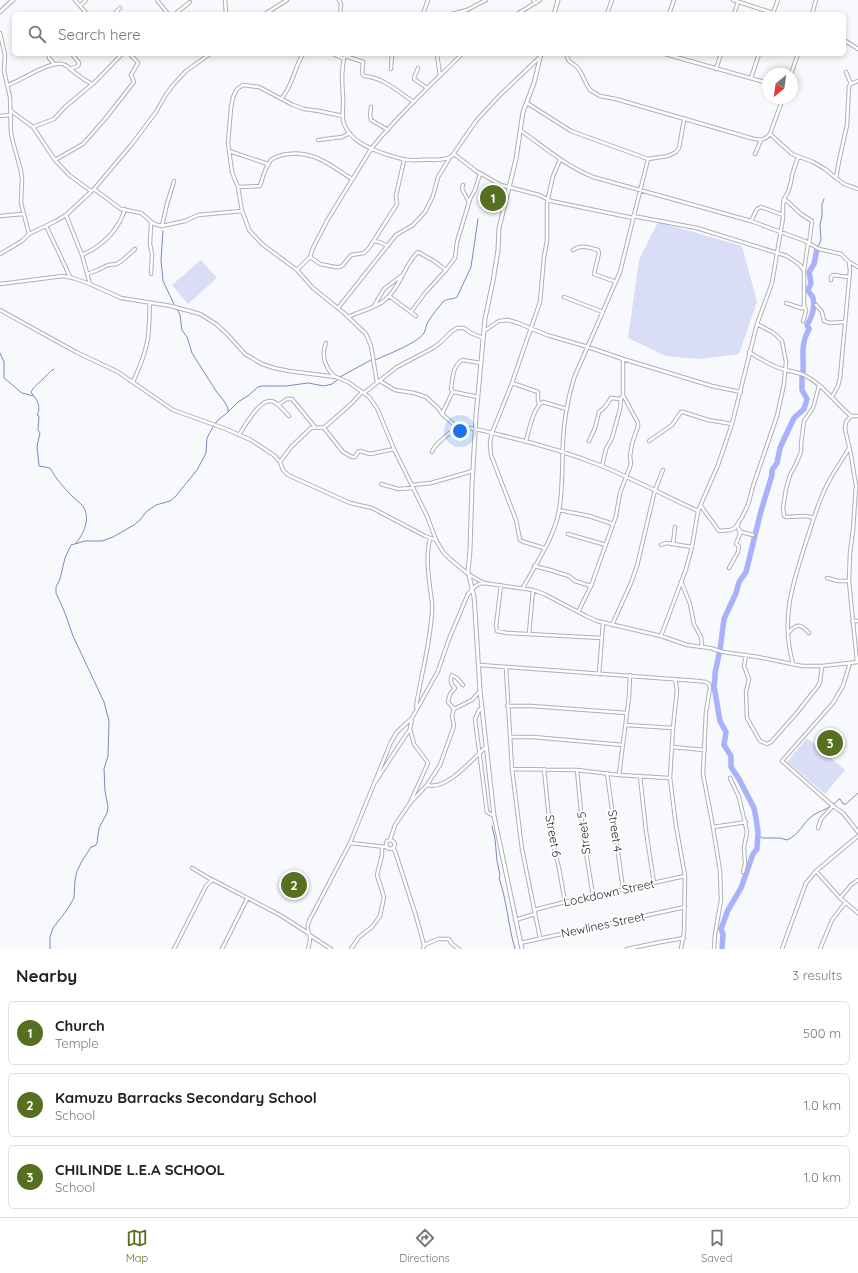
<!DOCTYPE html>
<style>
:root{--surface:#fff;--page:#f6f6f6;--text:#222;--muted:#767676;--line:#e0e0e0;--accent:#576f20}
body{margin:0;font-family:Quicksand,sans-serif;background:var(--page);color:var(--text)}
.compass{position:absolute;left:762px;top:68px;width:36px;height:36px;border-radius:50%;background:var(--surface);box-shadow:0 2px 6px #0003;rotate:209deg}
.you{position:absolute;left:460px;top:431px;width:14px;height:14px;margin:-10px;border:3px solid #fff;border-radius:50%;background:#1a73e8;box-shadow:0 0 0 6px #1a73e833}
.badge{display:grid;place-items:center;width:26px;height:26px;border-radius:50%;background:var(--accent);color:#fff;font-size:13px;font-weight:700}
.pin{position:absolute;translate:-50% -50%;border:2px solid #fff;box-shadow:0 1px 4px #0006}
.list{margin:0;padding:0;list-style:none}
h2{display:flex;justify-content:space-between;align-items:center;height:52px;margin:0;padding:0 16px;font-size:17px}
h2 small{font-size:13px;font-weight:400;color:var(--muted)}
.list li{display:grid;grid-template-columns:26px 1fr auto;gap:12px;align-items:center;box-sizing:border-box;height:64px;margin:0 8px 8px;padding:0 8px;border:1px solid var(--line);border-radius:6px}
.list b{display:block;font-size:15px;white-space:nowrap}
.list p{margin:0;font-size:13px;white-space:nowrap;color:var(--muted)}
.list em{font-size:13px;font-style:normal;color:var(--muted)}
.icon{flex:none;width:22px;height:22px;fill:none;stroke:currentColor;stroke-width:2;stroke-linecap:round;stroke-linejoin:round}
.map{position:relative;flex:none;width:858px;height:949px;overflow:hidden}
.search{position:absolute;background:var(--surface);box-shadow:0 2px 6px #0003;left:12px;right:12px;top:12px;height:44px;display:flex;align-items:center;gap:10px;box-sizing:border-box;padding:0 14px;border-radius:6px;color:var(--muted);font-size:15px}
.sheet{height:268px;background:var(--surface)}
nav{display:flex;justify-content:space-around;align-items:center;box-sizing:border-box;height:56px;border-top:1px solid var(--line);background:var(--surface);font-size:11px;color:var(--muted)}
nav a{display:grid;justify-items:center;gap:2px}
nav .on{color:var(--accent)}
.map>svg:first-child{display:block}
</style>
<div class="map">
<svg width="858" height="949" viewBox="0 0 858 949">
<rect width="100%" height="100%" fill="#f8f9fd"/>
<!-- green -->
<path fill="#d9ddf5" d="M658 222 742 246 757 302 739 354 700 359 666 356 628 338 639 260Z
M201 260 217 278 188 304 172 285Z
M807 738 845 770 825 794 787 762Z"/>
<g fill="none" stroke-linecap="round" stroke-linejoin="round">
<!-- stream -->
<path stroke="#8188bb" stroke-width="1" d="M163 231 161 260 163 281 174 304
M818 247 821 240 820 225 822 216V204L824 199
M0 353 4 362V378L22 393 34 396C38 401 41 409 37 415L39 416 38 430 40 433 37 446 39 466 50 468C56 479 64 488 73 497 77 501 82 504 84 508 90 519 84 534 76 543
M375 360C388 354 416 344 424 333 426 329 426 325 428 322 432 315 438 308 443 302 447 298 452 300 457 297L471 267 478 219
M340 377 371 360
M33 395 31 392C34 386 38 384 42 380 46 376 49 372 54 369
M228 412 238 402 249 395 258 387 262 386H286L308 383 324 386 332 384 337 380
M492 826 495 839 497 861 500 875 499 878C507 901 508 925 515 949
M758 836 763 838H780L787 840C800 834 802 824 812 816 821 810 832 808 839 799H840L843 804H846L858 793
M50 949V937L53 928 67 910 74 898 75 880 77 871 82 861 91 847 95 846 97 843 99 828 107 813 108 807 105 791 104 769 108 756 109 721 104 702 73 636 65 613 56 593V587L60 579 65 558 71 545 85 541H102L113 537 134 525 140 520 146 512 156 505 170 501 175 497 197 470 206 453 207 438 214 425 217 421 228 412V408L224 401 216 391 192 353 187 337 182 330 180 315 177 309"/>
<!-- river -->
<path stroke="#a8b1f9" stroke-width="5.5" d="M803 372C804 355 800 345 809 329L807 325C812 317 815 307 813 298 812 295 809 293 808 290L811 283 809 272 814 264 817 249
M722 949 723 934 721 929 728 910 741 888 753 854 757 849 758 832 756 818 754 808 739 779 731 767V756L724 745 726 732 720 721 714 686 715 678V673L720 650 724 619 736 593 739 582 746 572 761 511 772 475V470L777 463 780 448 785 437 794 418 804 409 807 399 802 390V376"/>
<defs>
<path id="minor" d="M75 0 87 14
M157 0 168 14
M225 0 226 14
M339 0 341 4 340 14
M533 0 536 3
M733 0 773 13
M80 6 86 0
M773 13 778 0
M114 14 120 8
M175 14 190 2
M265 14 287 0
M423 14 428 0
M452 14 467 10 486 0
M517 14 540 0
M607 14 612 0
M669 14 674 0
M734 14 738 2
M812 14 816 0
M0 33 5 55 4 71 10 97 11 133 13 142 21 171 22 179 21 203 29 234
M844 40 858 49
M49 54V58L54 64
M333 54 344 59
M345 54C341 69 342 82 343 97 344 105 341 116 344 124 351 141 367 147 382 153 395 157 405 161 418 160 428 159 443 162 452 156L476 121 499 96 540 57
M437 54 440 76
M566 54 569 61 577 67 580 71 587 85 590 90 600 96 616 99 754 139C762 140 765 140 770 134L783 98
M665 54 768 83
M345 56 363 62 362 73 364 76C385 78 398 92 414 102
M418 68 414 78V79L427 88
M70 69 78 66 79 63 72 54
M391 69 392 54
M716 69 721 54
M846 72 851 84
M791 74 798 54
M751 78 759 54
M858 81 851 84 849 86 847 125 839 161 836 178 844 184 858 189
M8 85C21 81 53 58 65 65 68 66 71 70 74 72 80 77 86 81 92 84
M281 99C293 86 294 68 303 54
M527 103 571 131 648 159 668 156 676 152 679 148 684 120
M371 107 370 116 371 120 388 130
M11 111 33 127 55 160 69 175 91 191
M0 116 11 115
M343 116 319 111 304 109 293 105 259 87 243 85 237 89 233 97 231 108 228 143 232 172 238 187 242 211 247 224 249 230 262 244 297 270 313 288 344 313 366 334 371 346 377 382
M33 127 54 119 65 107 96 81 122 54
M520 130C544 147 566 166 593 177L751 221 805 241 819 249 841 254 849 262 858 267
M770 134 792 154 813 162 825 169 836 178
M318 140 342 137 350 133
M229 151 268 164
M454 154 476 171 501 185 539 195 551 201 633 218
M755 154 761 140
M55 160 83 144 105 119 134 82 131 75 138 63 130 54
M463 185 462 189 469 202
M238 187 260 186C263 177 265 167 271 160 274 157 278 157 282 155 311 148 330 165 352 179
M94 189 121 209 141 213 154 224 162 226 185 221 198 215 242 211
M784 199 788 202 801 214 812 221 809 244
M66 215 82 255 90 284
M0 216 23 214
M633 216 697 228 787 256 800 265 804 271
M751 221 757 209 761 207 783 215
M46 226 60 255 70 277
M162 226 167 204 174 181
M374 241 379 242 388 246
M573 250C582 244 589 248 598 250L599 253 594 274 616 282
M0 254 22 241 29 234 56 221 66 215 94 189 132 144 156 112 165 96 173 85 186 71 210 54
M82 255C102 246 118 231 125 209
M310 257 320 264 335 267H340L343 265 351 255 364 253 369 248 397 204 396 196 404 160
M297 270 310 257 313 248 328 219 371 149C398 115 432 84 462 54
M87 274 98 270 108 265 117 264 124 259 135 249
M151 274 152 254 150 244 151 223
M831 280V277L833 275 849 277
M0 284 63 276 73 278 90 284 121 298 171 306 200 314 216 324 228 335 245 354 262 364 274 368 289 371 336 377 348 382 358 389 369 397 377 408 394 449 427 516 436 540 443 552 450 559 468 574 484 583
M389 296 416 316
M564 297 603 312
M786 303 801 308H803L804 306
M816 305 822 312 824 321 830 323 844 322
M374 306 384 289 401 276
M338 308 396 235 413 225 425 212 433 196 438 177 449 159
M0 310 76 352 118 372 173 410 226 429 251 440 275 456 280 462 283 470 288 475 350 503 372 508 425 536 436 540
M411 312 425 293 446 270 455 258 457 242 470 199 475 190 480 174
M348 317C358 312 376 308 385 300 400 288 404 265 418 252L434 261 446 270
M803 321 806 311 804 305V271L808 243
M484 331 499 321 508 320 518 323 547 335 588 347 623 359 712 386 741 392
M326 343C323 349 323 360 327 366 328 370 332 374 335 377
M749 352C761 359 772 367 786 370 792 372 798 372 804 375 823 384 835 403 851 416H858
M380 381 395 390 414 393 426 397 438 408 442 414
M133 382C141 364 149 345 149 324 150 317 149 310 150 303
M512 383 538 392V401L539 404
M453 392 451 389C453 378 452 367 462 360L481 363
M364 393 397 367 433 348 441 342 451 332 457 328H464L471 333 483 338
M832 397 838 386 840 378 850 270 849 263
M278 405 287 399H292L315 427
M851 416 846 422 845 429 851 455 856 486 853 530 850 553 849 581 857 662
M324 428 343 452 352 457H355L358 452 360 451 370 454 394 449
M458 428 442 414 452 393 454 392 478 397
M239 435C244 427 259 400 270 401 277 401 284 411 289 416
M526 441C529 431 533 407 543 402L567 409
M589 441 595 428 599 412 605 407 611 398 620 399
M649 441 672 425 681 412H683L708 420 732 424
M432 452C433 446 452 430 458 428 470 426 488 432 500 435 535 443 569 453 602 466 635 480 666 496 698 511
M280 462 291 447 311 428C316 426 321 430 326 426L352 403 362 392
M602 466 606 449 612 438 620 409 621 399 623 395
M381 484 398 489 413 488
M412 485 431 483 473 471
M701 506 719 531 730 530 735 528 742 517 748 505 753 486 777 416 784 384 786 362 782 341 776 335 772 332 757 324
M559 510 589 516 613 524
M814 518 806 516 786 517 784 516 783 508 786 489 790 475 796 464 801 452V444L804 421 813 408 819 386
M738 525V528L741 532 753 535
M675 527 673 544 692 547
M568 534 606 545
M661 545 666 543 673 544
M544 548 524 542 520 540 516 520 491 455 490 442 492 433 512 383 540 302 544 257 547 241V203L553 176 560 160
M534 566 550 570 569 576 575 581 591 586
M729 568 738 552 739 546 736 544 740 534 739 531
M827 578 838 581H849
M681 581 690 604 694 624 701 637 702 647
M501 585 496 626 497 631 507 633 602 638
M523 588C536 563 554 538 559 511 563 488 562 464 563 441 564 420 568 398 574 378L620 272 648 159
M578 612 591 586 616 516 620 493 631 464 630 456 632 444 638 426V423L623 395V359
M852 621H858
M612 625 631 583 637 566 655 490 663 470
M789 632C797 623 801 624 809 633
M529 634 533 590
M661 636 686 569 692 547 698 511 718 465 732 424 757 324 772 283 783 218V205L784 199 788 192 791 182 792 175 798 157
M746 655 744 666 749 679 746 692 747 718 760 741 767 744 771 742 796 714 818 686 820 682 822 666
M850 663 843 686 833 703 782 761 833 806 843 813 858 832
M793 664C780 618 793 583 807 539 813 521 818 502 827 485 833 472 842 461 849 448
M480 665 698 681 706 682 709 684 710 688 706 712 703 774 713 827 720 871 721 900 715 934 714 949
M506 668 512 769 522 849 540 938
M599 674 603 623
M675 679 677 690 673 728 670 778 676 826 685 876 684 932 681 949
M507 706H531L627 713
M416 707C421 675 430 645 432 612 433 604 431 596 430 588 428 572 426 554 430 539
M454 709 448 702 450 694 455 688C451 685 450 680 452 675L458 679 463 685
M482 709 479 710 475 719 487 812 494 816
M626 725 673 728
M510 737H533L623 745
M672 747 705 750
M512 769 577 770 619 775 669 778
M544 769 551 837 559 868 565 902
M577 770 583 833 593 896
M607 773 623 889
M619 775 629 697 630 675
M640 776 646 831 654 883
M730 778 739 797 747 832 744 847 745 864 743 872
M376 781 392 756 410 729
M427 785C447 791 473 758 486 747
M410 803 428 763 414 744 410 729 412 718 438 671 449 639 468 594C473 589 476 583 484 583L533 590 544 594 586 616 597 621 661 636 687 645 710 648 723 652 758 657 802 666H822L858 662
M713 827 746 822
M818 828 821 819 833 806
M390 840 393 841 395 844 394 847 391 849 387 848 386 844 387 841 390 840 395 825 410 803 427 785 440 765 454 726 452 716 454 709 472 700 480 691
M350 843 386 847
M393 848 395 851 416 916 424 945 423 949
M192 868 212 880
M816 871 840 898 858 913
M840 898 851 885 858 880
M534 910 565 902 685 876
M515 920 535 914
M311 936 331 949
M520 943 685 907
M424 945 438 939H449L452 944 459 949
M174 949 206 886 211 881 213 880 280 915 308 933
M222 949 247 899
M308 949C309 946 310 942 310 938 310 931 305 931 309 921L350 843 391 742 397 732 412 718
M351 949 359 937 372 927 380 916 384 897 377 875 382 855V847
M627 949 661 942 684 938
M782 949 806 883 816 871 858 836
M820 949 832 920 845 903"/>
<path id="tertiary" d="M0 12 13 0
M554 14 558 0
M522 949 494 816 480 691 475 610 474 597 468 571 470 550 472 485 476 416 485 319 493 281 498 250 499 228 516 159 523 112 534 83 541 54"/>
</defs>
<!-- minor casing -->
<use href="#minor" stroke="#afb0b4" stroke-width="4.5"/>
<!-- tertiary casing -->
<use href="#tertiary" stroke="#afb0b4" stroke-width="5"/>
<!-- minor -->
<use href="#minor" stroke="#fff" stroke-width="2.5"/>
<!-- tertiary -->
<use href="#tertiary" stroke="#fff" stroke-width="3"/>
</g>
<g text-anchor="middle" stroke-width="3.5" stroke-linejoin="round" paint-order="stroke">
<!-- street labels -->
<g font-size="12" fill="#272829" stroke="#fff">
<text transform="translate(615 831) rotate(82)" y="4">Street 4</text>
<text transform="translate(584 833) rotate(-97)" y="4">Street 5</text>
<text transform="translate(553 836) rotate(80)" y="4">Street 6</text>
<text transform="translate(609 893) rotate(-12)" y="4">Lockdown Street</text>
<text transform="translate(603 925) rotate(-12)" y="4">Newlines Street</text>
</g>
</g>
</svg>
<svg class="compass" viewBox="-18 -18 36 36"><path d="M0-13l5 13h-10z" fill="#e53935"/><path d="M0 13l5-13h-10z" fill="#767676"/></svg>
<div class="you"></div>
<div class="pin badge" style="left:493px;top:198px">1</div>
<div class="pin badge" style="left:294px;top:885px">2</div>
<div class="pin badge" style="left:830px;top:743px">3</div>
<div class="search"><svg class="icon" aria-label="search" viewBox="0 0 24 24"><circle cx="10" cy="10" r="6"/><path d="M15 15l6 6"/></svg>Search here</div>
</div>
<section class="sheet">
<h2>Nearby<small>3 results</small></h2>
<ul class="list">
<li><span class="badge">1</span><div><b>Church</b><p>Temple</p></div><em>500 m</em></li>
<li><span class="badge">2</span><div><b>Kamuzu Barracks Secondary School</b><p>School</p></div><em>1.0 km</em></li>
<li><span class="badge">3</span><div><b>CHILINDE L.E.A SCHOOL</b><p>School</p></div><em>1.0 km</em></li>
</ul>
</section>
<nav>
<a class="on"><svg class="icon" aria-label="map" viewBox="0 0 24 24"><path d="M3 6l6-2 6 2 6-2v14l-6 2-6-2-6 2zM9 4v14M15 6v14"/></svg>Map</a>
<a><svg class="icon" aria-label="directions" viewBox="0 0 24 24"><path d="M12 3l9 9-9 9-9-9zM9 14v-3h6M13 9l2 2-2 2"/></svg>Directions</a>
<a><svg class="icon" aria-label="saved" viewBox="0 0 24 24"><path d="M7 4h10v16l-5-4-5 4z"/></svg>Saved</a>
</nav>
